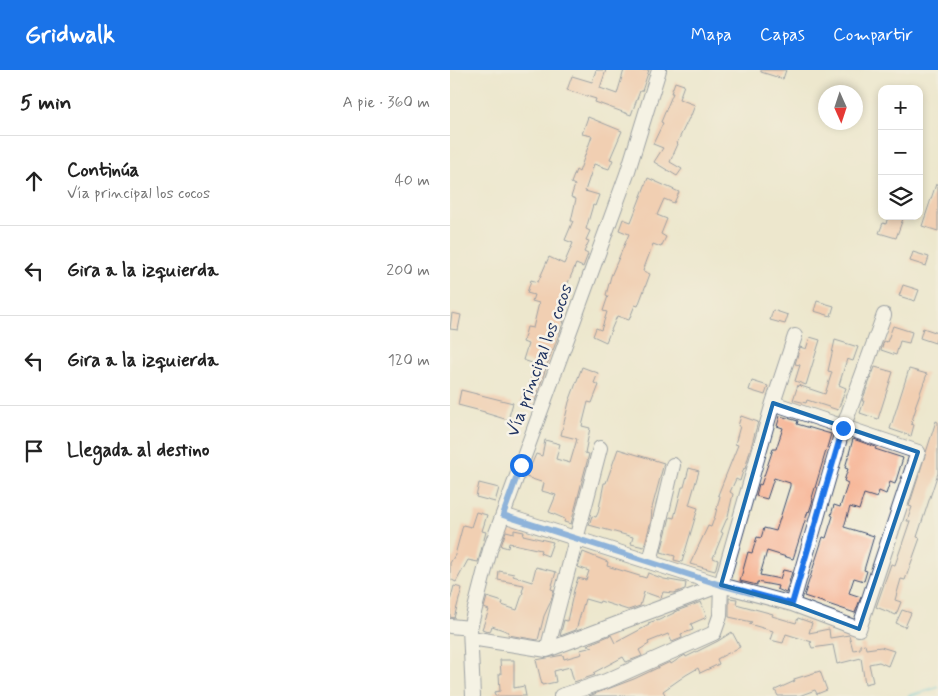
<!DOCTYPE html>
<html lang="es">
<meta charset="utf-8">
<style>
:root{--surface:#fff;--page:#f2f2f2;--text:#222;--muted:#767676;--line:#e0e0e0;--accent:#1a73e8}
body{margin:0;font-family:Mynerve,sans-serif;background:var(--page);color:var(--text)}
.controls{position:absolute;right:15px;top:15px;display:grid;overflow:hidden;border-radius:10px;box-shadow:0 2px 8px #0003}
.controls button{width:45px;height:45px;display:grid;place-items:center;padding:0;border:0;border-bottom:1px solid var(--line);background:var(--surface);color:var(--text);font:25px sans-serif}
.compass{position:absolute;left:368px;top:15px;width:45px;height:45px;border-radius:50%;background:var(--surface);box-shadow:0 2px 8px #0003;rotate:177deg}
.stop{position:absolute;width:15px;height:15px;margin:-11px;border:4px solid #1a73e8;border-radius:50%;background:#fff}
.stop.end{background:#1a73e8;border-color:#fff;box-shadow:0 1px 5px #0008}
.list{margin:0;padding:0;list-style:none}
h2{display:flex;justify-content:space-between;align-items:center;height:65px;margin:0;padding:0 20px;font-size:21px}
h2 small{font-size:16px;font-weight:400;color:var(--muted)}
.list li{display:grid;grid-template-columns:32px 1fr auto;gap:15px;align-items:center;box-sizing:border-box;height:90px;padding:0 20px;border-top:1px solid var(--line)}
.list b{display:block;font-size:19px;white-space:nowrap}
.list p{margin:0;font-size:16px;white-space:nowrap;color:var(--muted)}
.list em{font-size:16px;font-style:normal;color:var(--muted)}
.icon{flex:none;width:28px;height:28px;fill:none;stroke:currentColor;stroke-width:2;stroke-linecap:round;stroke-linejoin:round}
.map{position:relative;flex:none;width:488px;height:626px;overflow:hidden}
header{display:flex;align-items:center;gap:30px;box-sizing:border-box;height:70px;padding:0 25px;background:var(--accent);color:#fff}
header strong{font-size:24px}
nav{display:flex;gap:28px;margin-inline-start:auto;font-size:18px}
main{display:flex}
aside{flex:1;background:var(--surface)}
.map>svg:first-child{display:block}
</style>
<header>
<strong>Gridwalk</strong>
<nav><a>Mapa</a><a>Capas</a><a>Compartir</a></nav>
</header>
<main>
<aside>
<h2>5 min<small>A pie · 360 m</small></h2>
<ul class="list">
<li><svg class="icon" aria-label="ahead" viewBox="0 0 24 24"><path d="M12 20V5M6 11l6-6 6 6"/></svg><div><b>Continúa</b><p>Vía principal los cocos</p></div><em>40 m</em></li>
<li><svg class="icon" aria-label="left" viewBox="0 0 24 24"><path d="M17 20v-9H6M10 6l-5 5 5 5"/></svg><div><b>Gira a la izquierda</b></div><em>200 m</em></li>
<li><svg class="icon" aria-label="left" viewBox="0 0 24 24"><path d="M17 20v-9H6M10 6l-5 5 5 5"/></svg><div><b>Gira a la izquierda</b></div><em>120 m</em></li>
<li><svg class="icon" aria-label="arrive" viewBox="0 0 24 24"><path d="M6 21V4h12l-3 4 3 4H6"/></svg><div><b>Llegada al destino</b></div></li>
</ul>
</aside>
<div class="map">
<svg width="488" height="626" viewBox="0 0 488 626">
<rect width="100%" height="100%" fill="#f7f3e8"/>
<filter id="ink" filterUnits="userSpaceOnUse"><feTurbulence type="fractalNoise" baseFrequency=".02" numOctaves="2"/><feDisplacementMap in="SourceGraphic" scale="10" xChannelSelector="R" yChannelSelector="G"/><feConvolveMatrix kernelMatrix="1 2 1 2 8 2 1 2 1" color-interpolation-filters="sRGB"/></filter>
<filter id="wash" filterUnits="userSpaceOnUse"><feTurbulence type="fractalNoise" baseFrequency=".0096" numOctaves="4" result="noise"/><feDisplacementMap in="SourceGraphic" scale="20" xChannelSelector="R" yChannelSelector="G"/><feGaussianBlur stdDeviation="1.12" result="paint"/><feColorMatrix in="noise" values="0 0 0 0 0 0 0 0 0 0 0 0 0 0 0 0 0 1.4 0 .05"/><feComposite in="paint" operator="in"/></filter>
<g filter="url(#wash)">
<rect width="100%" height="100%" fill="#ede7cd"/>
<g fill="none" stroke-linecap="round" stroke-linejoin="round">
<!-- stream -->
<path stroke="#5cc4d9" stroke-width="3" d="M459 626 488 617"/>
</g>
<g id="blocks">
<!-- building -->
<path fill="#f7b191" d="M146 0H156L150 18 167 24 174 0H199L192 21H190L181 45 145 32 146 29 117 20 122 6 142 12Z
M311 0H336L333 9 311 2Z
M225 12 234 15 229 29 245 35 240 48H239L227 73 228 74 220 92 232 99 227 106 204 92 213 78 203 74 213 53 211 52 223 23H221Z
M138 47 172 61 160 89 163 90 159 99 144 94 135 121 149 125 145 136 143 135 136 159 140 161 136 170 139 171 134 182 138 184 133 197 126 194 115 220 118 221 110 250 114 251 103 280H102L83 337 70 333 75 319 78 320 85 294 73 290 78 274 73 272 77 257 83 258 89 233 82 231 84 225 77 223 81 210 88 212 99 187 114 194 123 173 115 170 123 151H121L126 129 121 127 125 115 121 113 126 100 129 102 142 66 132 64Z
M198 108 229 122 224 133 214 129 207 145 217 149 211 164 216 167 211 177 203 174 193 201 200 204 188 236 185 235 179 250 167 246 156 272 143 266 146 258 151 260 157 242 153 241 158 226 156 225 161 206 179 164 169 160 173 149 181 152Z
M486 114H488V161L472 156Z
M438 146H454L446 168 429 163 433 153 436 154Z
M463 182 479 187 476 196 460 191Z
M453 215 469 220 465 231 449 226Z
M367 231 384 236 381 246 364 241Z
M323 240 338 245 335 254 320 250Z
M2 243 11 245 8 260 0 259Z
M443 256 462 262 459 273 450 271 446 285 431 280 434 271 437 272Z
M473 258 488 263 485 273 470 268Z
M360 267 370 270 356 315 345 311 350 295 345 294 350 277 356 279Z
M385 270 408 277 403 291 397 289 389 315 396 318 388 340 357 330 356 333 343 330 348 315 375 324 382 302 378 301Z
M132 297 148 303 144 313 149 315 142 333 138 332 132 356 140 358 135 383 139 384 121 454 114 452 115 449 99 442 106 425 92 421 94 413 76 407 86 384 92 386 95 370 110 374 106 389 120 393 127 369 111 365 119 332Z
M425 297 443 302 428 349 410 343 414 331H412Z
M459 299 477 304 465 337 466 338 461 354 464 355 461 366 440 359Z
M302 311 318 316 315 325 299 320Z
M11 320 63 333 58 350 35 343V342L8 335Z
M291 346 308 352 295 399 294 398 290 411 286 409 280 422 283 424 278 446 271 462 273 463 263 488 268 490 265 501 240 494 258 456 261 457 265 446 270 426 268 425 288 375 285 374 290 356H288Z
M330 346 348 351 347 354 381 364 362 428 363 429 362 433 359 442 358 441 343 489 317 481 310 505 330 509 333 500 342 502 336 523 327 519 328 516 307 512V515L290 511 298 482 302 483 307 467 311 468 314 458 326 461 340 416V413L324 408 317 429 306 426 309 414 311 415 323 379H326L333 358 327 356Z
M486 351 488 352V403L467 467 470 468 455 510 451 509 445 530 451 532 446 545 426 537 441 494 445 495 460 451H457L462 437 459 436Z
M403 369 426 377 425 379 453 388 445 414 440 412 436 424 429 421 427 428 414 424 409 440 400 437 394 457 424 466 414 500 417 501 414 511 404 508 399 523 411 527 405 543 354 526 373 467 376 468 383 446 381 445 384 435 390 437 398 413 394 411 398 399 395 398Z
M168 379 214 393 202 438 201 451 194 477 181 474 183 467 139 455 142 446 146 447 148 443 154 413H156Z
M239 398 249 401 239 435 248 438 232 492 224 490 225 486 211 482 220 447 224 448 232 417H234Z
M29 413 49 418 45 432 26 427Z
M26 442 37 445 32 461 36 462 28 492 18 490 6 512 0 509V493L5 485 13 455 21 457Z
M64 460 74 462 73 465 103 472 98 486 90 483 91 480 59 473 58 478 51 476 56 461 64 463Z
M133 482 158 492 157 496 196 508 198 503 214 509 236 513 235 519 224 523 213 522 211 528 194 522 190 536 178 540 150 531 149 533 135 529 126 560 110 566 114 550 117 551 124 520 128 508 136 510 139 501 128 497Z
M86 497 106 502 101 519 104 520 101 531 94 546 88 570 58 565 59 562 42 556 40 562 32 559 39 540 34 538 37 527 53 532 52 535 67 540 73 522H72L74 515 48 510 49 501 64 504 63 506 82 512Z
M4 516 12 518 4 548 0 547V531Z
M279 528 287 529 286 534 323 544 322 546 346 553 348 548 362 553 359 563 379 559 380 568 399 565 403 580 410 579V575L415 574 416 579 431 577 444 581 438 596 429 592 419 594 423 612 415 614 411 588 387 594 383 575 362 578 360 573 362 572 336 564 333 573 320 570 323 561 299 554 302 552 279 547Z
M251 532 257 547 241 554 243 560 231 564 232 568 222 572 218 564 198 572 199 574 189 580 192 586 176 592 173 587 143 603 145 605 124 612 120 597 104 601 106 612 92 615 86 590 113 585 114 589 132 584 130 580 143 577 137 575 161 565 165 573 199 555 198 553 207 550V551L224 543V542Z
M452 540 461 543 455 557 446 553Z
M282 562 290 577 267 589 269 594 250 603 248 598 236 605 213 621 216 626H139L184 609 220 592 221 594 230 588 235 585 236 587 268 571Z
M50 590H64V618L74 616 76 626H45L44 622 50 621 49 604H51Z
M370 601 377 620 367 624 365 620 349 626H328L325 620 345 611 344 609Z"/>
</g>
</g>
<g filter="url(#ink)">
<use href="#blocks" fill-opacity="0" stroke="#3a4b6f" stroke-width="1"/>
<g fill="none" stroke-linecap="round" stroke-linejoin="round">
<defs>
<path id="minor" d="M53 445 271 515 342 534 409 559 468 382 323 333
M200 492 223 395
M342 534 393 358 434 245
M0 556 20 558
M21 568 97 580 271 515
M97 580 150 378
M23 626 20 558 40 480 177 104 209 0
M111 626 156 611 264 563 270 546 271 515 323 333 345 266"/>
</defs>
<!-- minor casing -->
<use href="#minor" stroke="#3a4b6f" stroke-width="16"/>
<!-- minor -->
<use href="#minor" stroke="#fff" stroke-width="14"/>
</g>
</g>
<g fill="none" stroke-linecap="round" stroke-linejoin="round" filter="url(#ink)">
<!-- route -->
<path stroke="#1a73e8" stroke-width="6" d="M71 395 53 445 271 515 342 534 393 358"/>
</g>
<!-- marked area -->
<path d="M0 0H488V626H0ZM323 333 468 382 409 559 342 534 271 515Z" fill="#ede7cd" fill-opacity=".55" fill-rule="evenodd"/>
<path fill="none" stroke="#1f6fb2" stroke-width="4" stroke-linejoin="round" d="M323 333 468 382 409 559 342 534 271 515Z"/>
<g text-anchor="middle" stroke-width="5" stroke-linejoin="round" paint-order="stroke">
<!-- street labels -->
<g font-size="18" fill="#1b2f5e" stroke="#f7f3e8">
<text transform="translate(89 290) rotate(-70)" y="6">Vía principal los cocos</text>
</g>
</g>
</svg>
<div class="controls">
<button>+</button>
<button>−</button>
<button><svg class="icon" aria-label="layers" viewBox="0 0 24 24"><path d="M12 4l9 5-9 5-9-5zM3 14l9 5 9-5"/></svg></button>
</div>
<svg class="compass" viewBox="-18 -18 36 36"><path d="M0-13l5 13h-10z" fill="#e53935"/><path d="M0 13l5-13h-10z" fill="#767676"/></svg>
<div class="stop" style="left:71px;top:395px"></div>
<div class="stop end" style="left:393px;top:358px"></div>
</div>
</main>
